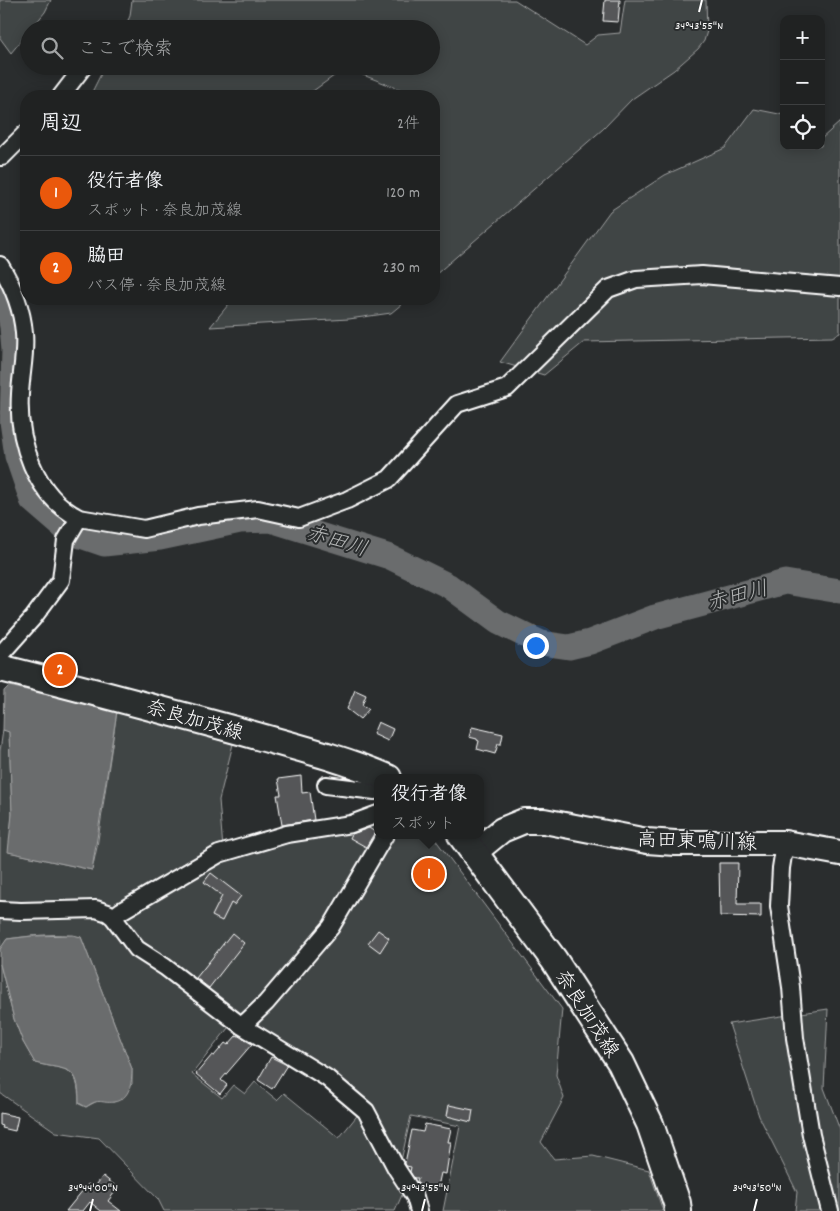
<!DOCTYPE html>
<html lang="ja">
<meta charset="utf-8">
<style>
:root{--surface:#202222;--page:#282a2a;--text:#f1f3f6;--muted:#a2a4a5;--line:#3d3f40;--accent:#ea580c}
body{margin:0;font-family:Dekko,"Klee One",sans-serif;background:var(--page);color:var(--text)}
.controls{position:absolute;right:15px;top:15px;display:grid;overflow:hidden;border-radius:10px;box-shadow:0 2px 12px #0003}
.controls button{width:45px;height:45px;display:grid;place-items:center;padding:0;border:0;border-bottom:1px solid var(--line);background:var(--surface);color:var(--text);font:25px sans-serif}
.you{position:absolute;left:535px;top:645px;width:18px;height:18px;margin:-12px;border:4px solid #fff;border-radius:50%;background:#1a73e8;box-shadow:0 0 0 8px #1a73e833}
.badge{display:grid;place-items:center;width:32px;height:32px;border-radius:50%;background:var(--accent);color:#fff;font-size:16px;font-weight:700}
.pin{position:absolute;translate:-50% -50%;border:2px solid #fff;box-shadow:0 1px 5px #0006}
.popup{position:absolute;left:374px;top:774px;width:110px;height:65px;box-sizing:border-box;display:grid;place-content:center;border-radius:10px;background:var(--surface);filter:drop-shadow(0 1px 4px #0005);font-size:16px;white-space:nowrap;color:var(--muted)}
.popup b{font-size:19px;color:var(--text)}
.popup::after{content:'';position:absolute;left:50%;top:100%;margin-left:-10px;border:10px solid transparent;border-top-color:var(--surface)}
.list{margin:0;padding:0;list-style:none}
h2{display:flex;justify-content:space-between;align-items:center;height:65px;margin:0;padding:0 20px;font-size:21px}
h2 small{font-size:16px;font-weight:400;color:var(--muted)}
.list li{display:grid;grid-template-columns:32px 1fr auto;gap:15px;align-items:center;box-sizing:border-box;height:75px;padding:0 20px;border-top:1px solid var(--line)}
.list b{display:block;font-size:19px;white-space:nowrap}
.list p{margin:0;font-size:16px;white-space:nowrap;color:var(--muted)}
.list em{font-size:16px;font-style:normal;color:var(--muted)}
.icon{flex:none;width:28px;height:28px;fill:none;stroke:currentColor;stroke-width:2;stroke-linecap:round;stroke-linejoin:round}
.map{position:relative;flex:none;width:840px;height:1211px;overflow:hidden}
.search{position:absolute;background:var(--surface);box-shadow:0 2px 12px #0003;left:20px;top:20px;width:420px;height:55px;display:flex;align-items:center;gap:12px;box-sizing:border-box;padding:0 18px;border-radius:28px;color:var(--muted);font-size:19px}
.panel{position:absolute;background:var(--surface);box-shadow:0 2px 12px #0003;left:20px;top:90px;width:420px;height:215px;border-radius:20px}
.map>svg:first-child{display:block}
</style>
<div class="map">
<svg width="840" height="1211" viewBox="0 0 840 1211">
<rect width="100%" height="100%" fill="#2a2d2e"/>
<filter id="ink" filterUnits="userSpaceOnUse"><feTurbulence type="fractalNoise" baseFrequency=".02" numOctaves="2"/><feDisplacementMap in="SourceGraphic" scale="10" xChannelSelector="R" yChannelSelector="G"/><feConvolveMatrix kernelMatrix="1 2 1 2 8 2 1 2 1" color-interpolation-filters="sRGB"/></filter>
<g filter="url(#ink)">
<!-- green -->
<path fill="#414445" stroke="#a0a2a2" d="M0 0H51L45 12 31 29H29V31L11 53 0 38Z
M132 0H515L585 45 598 35 620 33 625 0H706L707 31 704 41 698 49 674 70 632 99 603 129 434 276V96H403L407 92 345 68 306 96H90L105 66H431V29H124L130 16Z
M754 109 784 115V146H821V139L840 122V333L832 337 584 342 544 375 500 362 610 211 665 175 725 148Z
M233 299H408L391 313 349 319 210 327Z
M117 711 233 744 219 800 223 849 114 913 0 906V751L3 730 9 731 12 814 9 852 92 870 97 847Z
M378 819V835L328 925 241 1020 140 947 117 917 223 855Z
M391 835H432L562 1009 556 1075 564 1098 541 1142 554 1159 593 1156 649 1170 663 1211H443L460 1126 411 1116 399 1170 375 1125 245 1025Z
M0 913 101 914 232 1023 192 1074 222 1098 233 1085 245 1094 255 1082 277 1100 284 1093 339 1138 360 1112 405 1188 395 1211H164L158 1199 99 1138 56 1132 0 1093V964L14 1019 23 1042 35 1063C68 1071 78 1064 79 1104L86 1107 99 1100 114 1102 132 1084V1069L81 937C57 932 30 936 7 939L0 950Z
M828 1009 824 1088 840 1130V1211H795L797 1192 759 1116 729 1024Z"/>
<!-- water -->
<path fill="#6a6c6d" stroke="#a6a7a7" d="M9 686 117 711 92 870 8 852 12 814 9 732 3 730 4 691Z
M73 935 81 937 132 1069C132 1083 130 1099 114 1102 101 1104 100 1097 86 1107L79 1103C79 1064 68 1071 35 1063L23 1042 14 1019 0 964V949L7 939 32 936Z"/>
<g fill="none" stroke-linecap="round" stroke-linejoin="round">
<!-- river -->
<path stroke="#6a6c6d" stroke-width="25" d="M0 289 8 306 12 327 14 349 12 421 17 456 32 500 69 532 104 544 160 538 240 521 271 520 390 557 449 586 498 622 541 643 569 647 590 642 655 617 785 582 840 591"/>
</g>
<!-- building -->
<path fill="#555758" stroke="#fff" d="M605 0H620L618 22 603 21Z
M355 690 366 695 362 705 369 709 360 719 347 709Z
M378 722 393 729 388 741 373 734Z
M472 727 503 734 501 744H498L495 754 477 749 479 741 477 740V739L469 737Z
M301 776 302 793 310 792 314 820 282 825 277 795H281L278 779Z
M369 828 375 832 366 847 350 838 352 834Z
M719 863H738L737 904H761V917L720 916Z
M211 873 241 896 234 905 231 903 222 921 212 916 222 896 204 882Z
M378 930 389 938 380 952 368 943Z
M232 933 244 943 209 988 196 978Z
M237 1035 252 1044 221 1080 227 1085 220 1094 196 1074 212 1055 214 1056 225 1043 228 1045Z
M271 1057 287 1065 272 1089 258 1080Z
M449 1105 473 1110 471 1122 447 1116Z
M0 1113 18 1117 15 1131 2 1128 3 1126 0 1125Z
M425 1124 451 1129 448 1142H451L446 1174 441 1173 437 1191 421 1188 417 1182 418 1178H414L410 1172 411 1167 406 1166 405 1163 412 1130 423 1132Z
M103 1176 118 1188 108 1201 121 1211H101L90 1202 83 1211H66L88 1184 94 1188Z"/>
<g fill="none" stroke-linecap="round" stroke-linejoin="round">
<defs>
<path id="minor" d="M61 96 84 66
M0 157H2L26 133
M0 265C13 286 22 308 24 333 26 353 21 373 20 394 17 440 35 496 79 518L144 529 198 516 258 509 299 518 347 500 389 479 457 404 507 388 608 289 636 279 702 275 840 287
M0 655 33 618 61 580 66 540 79 518
M326 785 375 791
M385 835 331 927 266 1003 242 1026 327 1078 366 1111 396 1168 415 1197 419 1211
M785 843 781 868 779 906 791 987 795 1038 811 1135 830 1211
M0 910 21 911 96 909 108 913 113 917 137 949 165 967 242 1026
M113 917 121 911 219 854 287 834 351 824 378 814"/>
<path id="secondary" d="M475 852 502 830 524 821H544L647 841 675 843H785L840 853"/>
<path id="primary" d="M0 668C81 688 162 710 243 732 292 746 342 758 388 778
M461 835 554 960 621 1063 650 1124 677 1203 678 1211"/>
</defs>
<!-- minor casing -->
<use href="#minor" stroke="#fff" stroke-width="20"/>
<!-- secondary casing -->
<use href="#secondary" stroke="#fff" stroke-width="28"/>
<!-- primary casing -->
<use href="#primary" stroke="#fff" stroke-width="30"/>
<!-- minor -->
<use href="#minor" stroke="#2a2d2e" stroke-width="16"/>
<!-- secondary -->
<use href="#secondary" stroke="#2a2d2e" stroke-width="24"/>
<!-- primary -->
<use href="#primary" stroke="#2a2d2e" stroke-width="26"/>
</g>
</g>
<!-- ticks -->
<path fill="none" stroke="#fff" stroke-width="2" d="M699 12 702 0M90 1211 93 1199M422 1211 425 1199M754 1211 757 1199"/>
<g text-anchor="middle" stroke-width="4" stroke-linejoin="round" paint-order="stroke">
<!-- street labels -->
<g font-size="20" fill="#fff" stroke="#2a2d2e">
<text transform="translate(195 719) rotate(16)" y="7">奈良加茂線</text>
<text transform="translate(697 840) rotate(2)" y="7">高田東鳴川線</text>
<text transform="translate(588 1013) rotate(57)" y="7">奈良加茂線</text>
</g>
<!-- water labels -->
<g font-size="21" font-style="italic" fill="#b4b6b6" stroke="#2a2d2e">
<text transform="translate(337 540) rotate(17)" y="7">赤田川</text>
<text transform="translate(737 595) rotate(-15)" y="7">赤田川</text>
</g>
</g>
<g font-size="12" text-anchor="middle" fill="#fff" stroke="#2a2d2e" stroke-width="4" stroke-linejoin="round" paint-order="stroke">
<text x="699" y="29">34°43'55"N</text>
<text x="93" y="1191">34°44'00"N</text>
<text x="425" y="1191">34°43'55"N</text>
<text x="757" y="1191">34°43'50"N</text>
</g>
</svg>
<div class="controls">
<button>+</button>
<button>−</button>
<button><svg class="icon" aria-label="locate" viewBox="0 0 24 24"><circle cx="12" cy="12" r="6"/><path d="M12 2v4M12 18v4M2 12h4M18 12h4"/></svg></button>
</div>
<div class="you"></div>
<div class="pin badge" style="left:429px;top:874px">1</div>
<div class="popup"><b>役行者像</b>スポット</div>
<div class="pin badge" style="left:60px;top:670px">2</div>
<div class="search"><svg class="icon" aria-label="search" viewBox="0 0 24 24"><circle cx="10" cy="10" r="6"/><path d="M15 15l6 6"/></svg>ここで検索</div>
<section class="panel">
<h2>周辺<small>2件</small></h2>
<ul class="list">
<li><span class="badge">1</span><div><b>役行者像</b><p>スポット · 奈良加茂線</p></div><em>120 m</em></li>
<li><span class="badge">2</span><div><b>脇田</b><p>バス停 · 奈良加茂線</p></div><em>230 m</em></li>
</ul>
</section>
</div>
